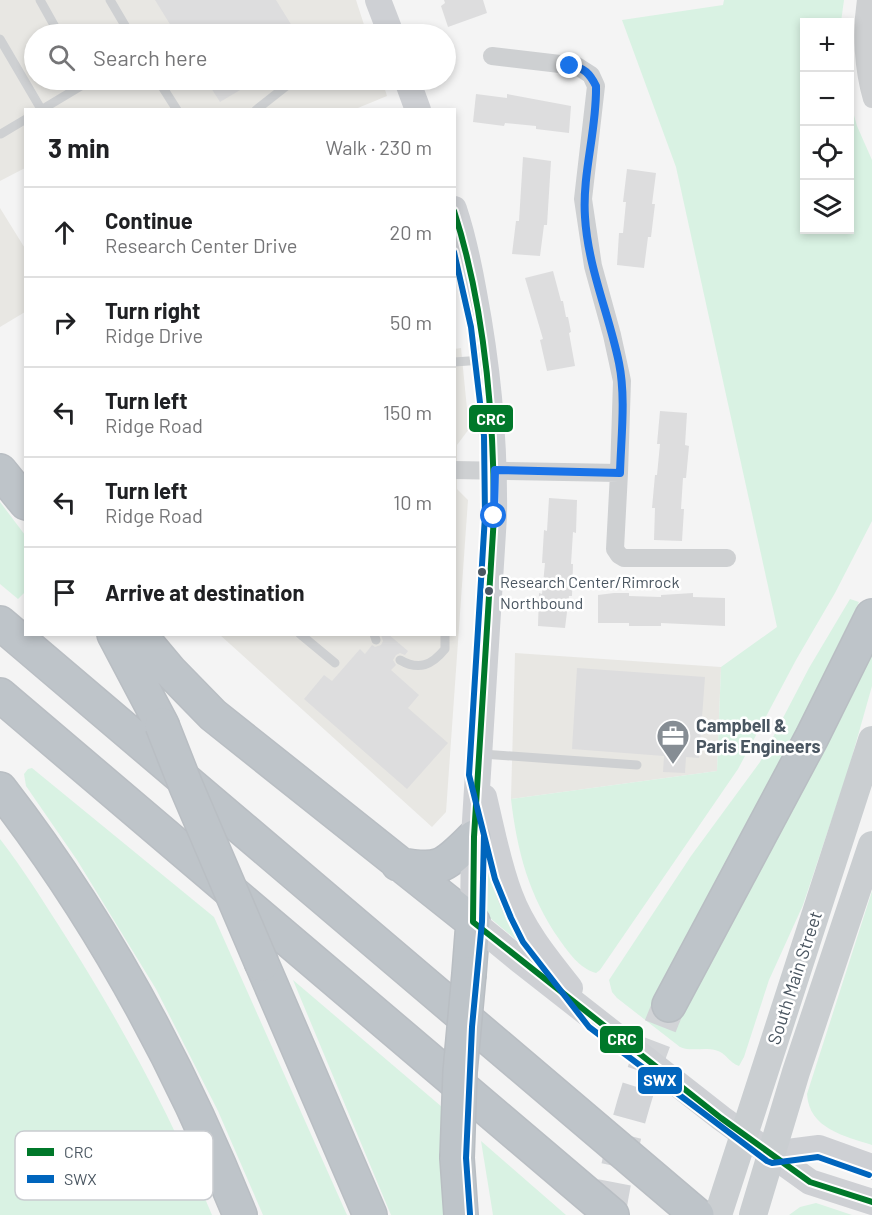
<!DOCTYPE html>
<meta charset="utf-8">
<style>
:root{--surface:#fff;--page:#f6f6f6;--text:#202124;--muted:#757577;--line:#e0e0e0}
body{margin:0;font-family:Barlow,sans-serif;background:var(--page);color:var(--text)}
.controls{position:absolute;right:18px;top:18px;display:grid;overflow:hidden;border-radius:0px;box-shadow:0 3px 9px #0003}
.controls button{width:54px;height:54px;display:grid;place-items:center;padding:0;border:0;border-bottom:2px solid var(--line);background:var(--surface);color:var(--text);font:30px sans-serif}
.stop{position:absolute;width:18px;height:18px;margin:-14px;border:4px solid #1a73e8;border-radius:50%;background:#fff}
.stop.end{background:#1a73e8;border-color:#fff;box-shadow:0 2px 6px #0008}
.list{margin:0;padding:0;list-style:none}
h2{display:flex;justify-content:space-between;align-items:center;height:78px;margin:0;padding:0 24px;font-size:26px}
h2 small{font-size:20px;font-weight:400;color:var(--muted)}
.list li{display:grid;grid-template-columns:39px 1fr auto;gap:18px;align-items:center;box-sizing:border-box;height:90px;padding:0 24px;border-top:2px solid var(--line)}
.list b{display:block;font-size:22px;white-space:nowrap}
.list p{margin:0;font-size:20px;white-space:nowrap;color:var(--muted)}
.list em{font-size:20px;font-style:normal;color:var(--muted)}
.icon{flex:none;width:33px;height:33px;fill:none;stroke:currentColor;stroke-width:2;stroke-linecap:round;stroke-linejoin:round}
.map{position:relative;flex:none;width:872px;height:1215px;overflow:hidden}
.search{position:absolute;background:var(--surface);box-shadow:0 3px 9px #0003;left:24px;top:24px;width:432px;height:66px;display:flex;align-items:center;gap:15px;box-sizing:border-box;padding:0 21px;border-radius:33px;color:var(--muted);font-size:22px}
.panel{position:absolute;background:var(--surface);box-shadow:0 3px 9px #0003;left:24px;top:108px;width:432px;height:528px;border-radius:0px}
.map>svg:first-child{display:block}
</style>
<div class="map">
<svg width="872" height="1215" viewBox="0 0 872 1215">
<rect width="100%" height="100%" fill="#f4f4f4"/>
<!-- commercial -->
<path fill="#e8e7e3" d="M0 0H356L367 34H34V80H382L387 96 353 110H26L25 168 0 181Z
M0 208 26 250 25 312 0 327Z
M461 348 469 429 457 445V489L468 500 446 812 432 827 220 635 454 634V349Z
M515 653 721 667 717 771 511 799Z"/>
<!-- green -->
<path fill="#d9f2e3" d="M724 0H844L841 22H804V230H850V101L857 126 872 160V521L835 593 796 660 738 769 600 970 596 973C579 968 569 953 559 939 529 896 517 851 511 799L717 771 721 667 777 627 676 167 622 20 723 5Z
M0 502 25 535V592L18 599 0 584Z
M850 599 859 602 797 729 652 1001 682 1017 827 745 872 645V686L848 771 803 905 769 980 744 1057 739 1066C729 1063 726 1052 715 1050 703 1047 692 1052 680 1047L617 998 612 992 609 980 691 856 760 762 809 668Z
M32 768 214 917 347 1215H263L218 1111 156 989 77 860 26 786 24 774 28 769Z
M486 833 540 960 490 918 484 905Z
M0 839C24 870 45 904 66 937 122 1025 172 1118 212 1215H0Z
M872 891V1145C845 1136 809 1129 807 1094Z
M293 980 442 1107 440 1159 444 1215H391Z
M481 1141 566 1215H493Z
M816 1203 852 1215H789L800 1207Z"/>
<!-- building -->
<path fill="#ddddde" d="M155 0H276L297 34H176Z
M444 0H483L487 13 448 27 441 6 445 3Z
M206 80H257L220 102Z
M476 94 507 98V94L571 106 569 133 536 129V126L505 123 504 126 473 122Z
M523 157 551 161 547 225H544L540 256 512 254 516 221H519Z
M627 169 656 173 652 204H655L651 237H648L644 268 617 265 619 233H623L626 202H623Z
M553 271 561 301H563L566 317H568L571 332 569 333 575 366 547 371 540 340 543 339 525 278Z
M660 411 687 413 685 445 689 446 686 478H683L681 509H684L682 541 654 540 655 508H652L655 475H657L660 444H657Z
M549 498 577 500 576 533 573 532 571 564H573L572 596H569L565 628 538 626 539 593 542 594 545 563H542L544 530 547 531Z
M614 593H629V596L661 597V595L693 593V597L725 598V626L661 623V626H629V623H598V595Z
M381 634H388L408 651 405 655 400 653 396 655 393 660 396 665 391 670 419 695 408 708 448 743 407 789 304 699 324 675 332 681 360 649 365 654 372 645 375 647 381 645 383 641Z
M577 668 705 677 699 758 686 757 685 773 663 772 664 756 572 749Z"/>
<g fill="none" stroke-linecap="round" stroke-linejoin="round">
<!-- motorway-tunnel -->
<path stroke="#d2d4d7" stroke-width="33" stroke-dasharray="33 16" stroke-linecap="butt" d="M609 1215C620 1142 640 1073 669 1005"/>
<defs>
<path id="motorway" d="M0 471 26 503
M0 623 697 1215
M114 634 162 725
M139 634 170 671 213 715 473 922 469 974
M0 695 612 1215
M0 789C100 918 179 1064 240 1215
M398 864C441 873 444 866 474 837
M262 964 370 1215
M669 1005 812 737 872 616
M457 1158 461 1215"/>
</defs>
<!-- motorway casing -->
<use href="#motorway" stroke="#b9bec3" stroke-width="36"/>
<!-- service -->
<path stroke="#ced0d2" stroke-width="9" d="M40 0 59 34
M110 0 130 34
M0 39 41 109
M158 80 177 110
M41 110 91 80
M256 110 294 80
M1 134 26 119
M454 362 483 360
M300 634 335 663
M374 634 376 640
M400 660C419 671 432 665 445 649V634
M482 754 637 765"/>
<!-- minor -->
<path stroke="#ced0d2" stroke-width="18" d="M866 0C861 32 863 68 872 99
M492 56 577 66 591 75 596 86 583 199 593 266 612 335 622 381 619 473 615 549 619 555 624 558H727
M454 470 619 473"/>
<!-- secondary -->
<path stroke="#ced0d4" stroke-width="26" d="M378 0 391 34
M407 80 418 110
M454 209C463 236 469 265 474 293 488 367 495 441 494 516L474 837 473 922 518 959 721 1118 810 1182 872 1202
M484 797C492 830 498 864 510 895 523 930 547 959 570 988
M772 1154 819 1148 872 1167"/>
<!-- primary -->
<path stroke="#caced1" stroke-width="28" d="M718 1215 872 740
M753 1215 796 1072 872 845"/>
<!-- motorway -->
<use href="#motorway" stroke="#bec4c9" stroke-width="33"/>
<defs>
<path id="motorway-bridge" d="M162 725 186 786 262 964
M457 1158 460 1072 469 974"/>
</defs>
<!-- motorway-bridge casing -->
<use href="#motorway-bridge" stroke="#b9bec3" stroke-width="36" stroke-linecap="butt"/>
<!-- motorway-bridge -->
<use href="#motorway-bridge" stroke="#bec4c9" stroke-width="33"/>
<defs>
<path id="bus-1" d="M454 211C485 308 494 414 494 516L474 837 473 922 721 1118 810 1182 872 1202"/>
<path id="bus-2" d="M454 252 471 327 484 436 485 516 469 775 495 879 511 918 523 942 589 1027 767 1161 772 1163 818 1157 869 1175
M470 1214 466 1158 472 1027 482 922 484 835"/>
</defs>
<!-- bus-1 casing -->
<use href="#bus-1" stroke="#fff" stroke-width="10"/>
<!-- bus-2 casing -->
<use href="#bus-2" stroke="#fff" stroke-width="10"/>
<!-- bus-1 -->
<use href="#bus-1" stroke="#00782a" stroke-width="6"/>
<!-- bus-2 -->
<use href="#bus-2" stroke="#0065bd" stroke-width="6"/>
</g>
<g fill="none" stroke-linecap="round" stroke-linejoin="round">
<!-- route -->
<path stroke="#1a73e8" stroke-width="8" d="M494 516 495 470 620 473C621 438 626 397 619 363 609 314 588 268 585 217 582 173 597 130 596 86 590 74 584 67 570 66"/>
</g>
<!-- icons -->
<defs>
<symbol id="office-pin" viewBox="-11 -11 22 30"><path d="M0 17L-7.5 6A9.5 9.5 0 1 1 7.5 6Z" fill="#868d94" stroke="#fff"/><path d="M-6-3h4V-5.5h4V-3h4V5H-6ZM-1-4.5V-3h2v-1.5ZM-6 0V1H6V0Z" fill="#fff"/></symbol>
</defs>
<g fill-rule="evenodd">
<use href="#office-pin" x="654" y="717" width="38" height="52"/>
</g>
<!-- markers -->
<g fill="#4a5661" stroke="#fff" stroke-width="2">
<circle cx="482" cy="572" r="5"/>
<circle cx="489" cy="591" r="5"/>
</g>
<g text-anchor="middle" stroke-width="5" stroke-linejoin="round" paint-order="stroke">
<!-- bus labels -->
<g font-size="16" fill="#4a5661" stroke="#fff" text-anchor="start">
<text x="500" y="588">Research Center/Rimrock<tspan x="500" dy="21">Northbound</tspan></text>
</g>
<!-- poi labels -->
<g font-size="18" font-weight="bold" fill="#4a5661" stroke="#fff" text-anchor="start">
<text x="696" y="732">Campbell &amp;<tspan x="696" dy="21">Paris Engineers</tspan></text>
</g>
<!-- street labels -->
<g font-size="18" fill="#4a5661" stroke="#fff">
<text transform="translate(795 978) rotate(-72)" y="6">South Main Street</text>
</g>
</g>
<!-- legend -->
<rect x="15" y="1131" width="198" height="69" rx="9" fill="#fff" stroke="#c9ccd0" stroke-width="1.5"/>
<rect x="27" y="1148" width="27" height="8" fill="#00782a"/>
<rect x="27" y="1175" width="27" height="8" fill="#0065bd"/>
<g font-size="16" fill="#4a5661">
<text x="64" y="1158">CRC</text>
<text x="64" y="1185">SWX</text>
</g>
<g stroke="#fff" stroke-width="2">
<rect x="468" y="404" width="46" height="29" rx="6" fill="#00782a"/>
<rect x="599" y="1025" width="45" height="29" rx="6" fill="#00782a"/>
<rect x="637" y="1066" width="46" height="29" rx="6" fill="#0065bd"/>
</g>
<g font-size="16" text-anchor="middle" font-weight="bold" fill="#fff">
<text x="491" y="425">CRC</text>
<text x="622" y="1045">CRC</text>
<text x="660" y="1086">SWX</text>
</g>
</svg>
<div class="controls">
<button>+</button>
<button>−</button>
<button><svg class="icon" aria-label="locate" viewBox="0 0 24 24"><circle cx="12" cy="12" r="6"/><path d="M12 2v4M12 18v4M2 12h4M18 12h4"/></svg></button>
<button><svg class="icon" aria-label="layers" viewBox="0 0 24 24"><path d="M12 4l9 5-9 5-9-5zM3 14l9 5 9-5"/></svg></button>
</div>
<div class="stop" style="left:494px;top:516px"></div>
<div class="stop end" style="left:570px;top:66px"></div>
<div class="search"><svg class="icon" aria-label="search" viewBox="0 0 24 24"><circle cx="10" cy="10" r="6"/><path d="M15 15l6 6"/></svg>Search here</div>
<section class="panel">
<h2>3 min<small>Walk · 230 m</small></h2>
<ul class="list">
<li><svg class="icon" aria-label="ahead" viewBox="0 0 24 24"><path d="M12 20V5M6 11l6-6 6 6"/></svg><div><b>Continue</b><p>Research Center Drive</p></div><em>20 m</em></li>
<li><svg class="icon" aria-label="right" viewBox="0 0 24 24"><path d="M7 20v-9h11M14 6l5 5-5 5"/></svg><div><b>Turn right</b><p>Ridge Drive</p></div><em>50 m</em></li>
<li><svg class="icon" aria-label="left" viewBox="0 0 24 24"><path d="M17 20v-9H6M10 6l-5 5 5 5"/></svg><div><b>Turn left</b><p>Ridge Road</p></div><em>150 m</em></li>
<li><svg class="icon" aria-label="left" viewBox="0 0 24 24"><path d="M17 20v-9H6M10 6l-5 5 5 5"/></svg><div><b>Turn left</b><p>Ridge Road</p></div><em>10 m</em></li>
<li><svg class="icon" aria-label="arrive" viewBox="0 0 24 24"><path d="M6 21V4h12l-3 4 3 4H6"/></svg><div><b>Arrive at destination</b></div></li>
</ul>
</section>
</div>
